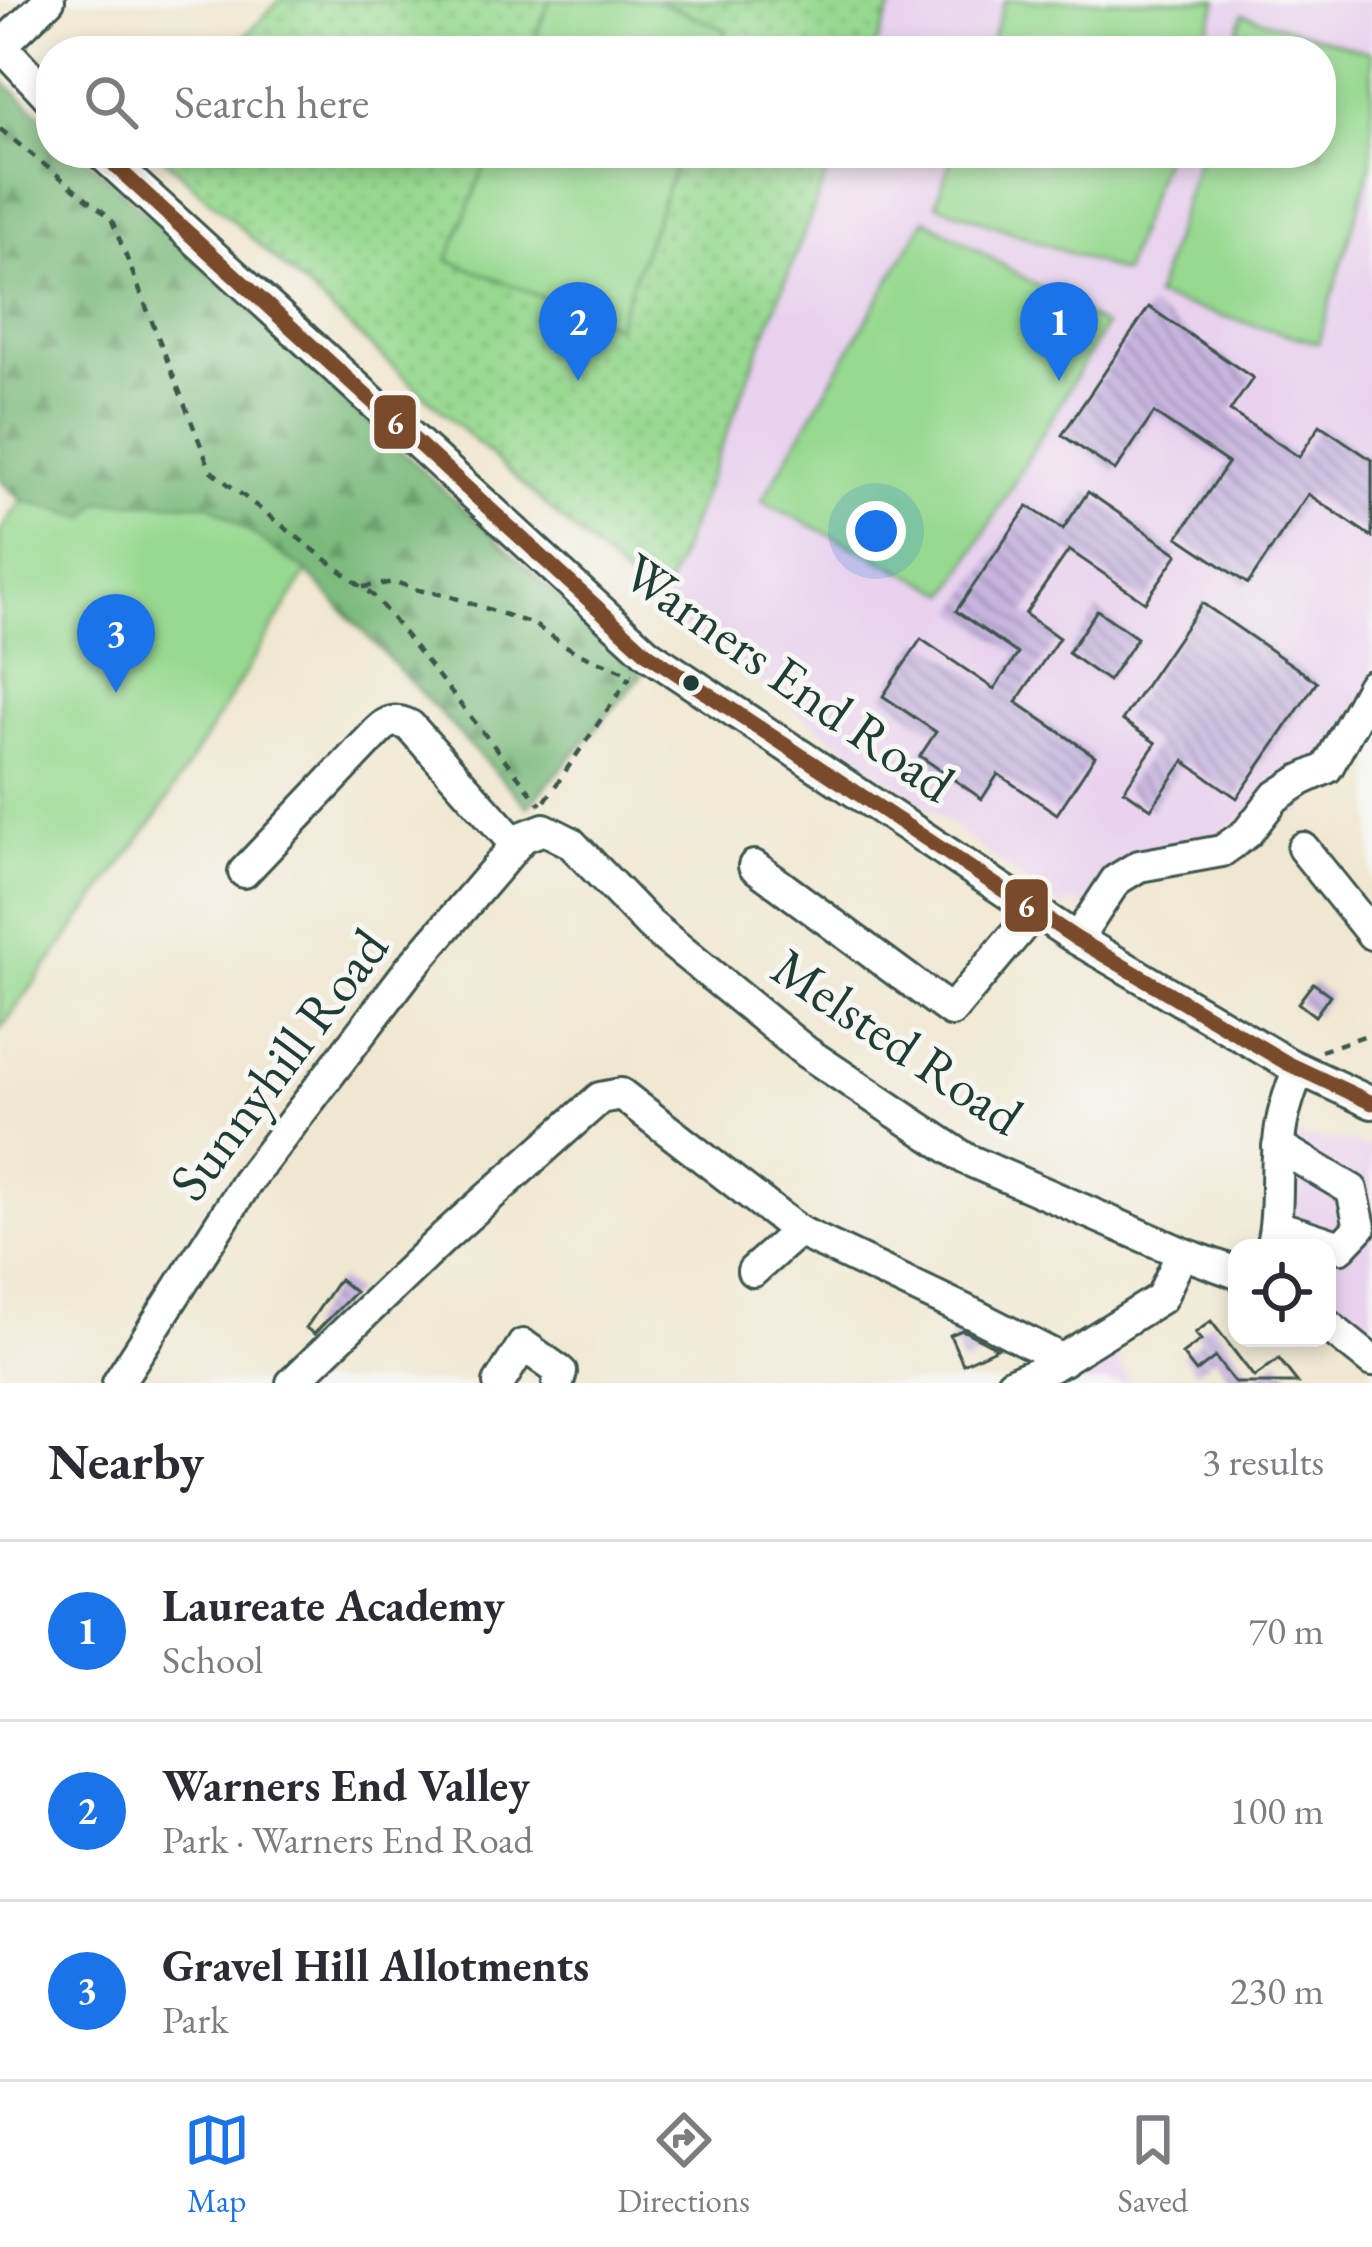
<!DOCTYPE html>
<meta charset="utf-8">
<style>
:root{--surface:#fff;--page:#f2f2f3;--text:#2b2b33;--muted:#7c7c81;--line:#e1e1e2;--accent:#1a73e8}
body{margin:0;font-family:"EB Garamond",serif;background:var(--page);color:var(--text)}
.controls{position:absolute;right:36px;bottom:36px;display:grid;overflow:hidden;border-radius:24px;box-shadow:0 6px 18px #0003}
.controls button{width:108px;height:108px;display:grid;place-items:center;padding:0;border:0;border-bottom:3px solid var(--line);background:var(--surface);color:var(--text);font:60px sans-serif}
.you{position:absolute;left:876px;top:531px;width:42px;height:42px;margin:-30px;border:9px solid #fff;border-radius:50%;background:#1a73e8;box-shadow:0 0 0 18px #1a73e833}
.badge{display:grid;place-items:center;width:78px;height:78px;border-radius:50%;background:var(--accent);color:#fff;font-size:39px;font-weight:700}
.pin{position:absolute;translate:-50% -99px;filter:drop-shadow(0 3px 6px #0008)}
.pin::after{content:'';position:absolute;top:63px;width:42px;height:36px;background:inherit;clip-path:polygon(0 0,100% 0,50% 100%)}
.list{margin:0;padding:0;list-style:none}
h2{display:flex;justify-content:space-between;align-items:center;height:156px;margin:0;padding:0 48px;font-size:51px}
h2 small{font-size:39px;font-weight:400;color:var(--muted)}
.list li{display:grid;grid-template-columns:78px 1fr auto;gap:36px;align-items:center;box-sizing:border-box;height:180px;padding:0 48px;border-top:3px solid var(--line)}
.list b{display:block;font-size:45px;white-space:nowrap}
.list p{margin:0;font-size:39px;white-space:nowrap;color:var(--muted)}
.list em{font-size:39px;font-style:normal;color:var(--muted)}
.icon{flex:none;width:66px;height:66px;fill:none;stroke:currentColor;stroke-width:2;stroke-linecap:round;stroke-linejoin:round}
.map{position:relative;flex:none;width:1372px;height:1383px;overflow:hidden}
.search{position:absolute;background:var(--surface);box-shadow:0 6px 18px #0003;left:36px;right:36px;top:36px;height:132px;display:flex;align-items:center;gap:30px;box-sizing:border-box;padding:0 42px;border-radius:48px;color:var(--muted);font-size:45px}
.sheet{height:696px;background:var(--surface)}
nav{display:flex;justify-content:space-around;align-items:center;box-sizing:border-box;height:168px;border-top:3px solid var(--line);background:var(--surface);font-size:33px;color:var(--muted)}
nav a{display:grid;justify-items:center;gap:6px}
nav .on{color:var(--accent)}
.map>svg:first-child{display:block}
</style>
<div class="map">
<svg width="1372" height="1383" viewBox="0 0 1372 1383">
<defs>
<pattern id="forest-firs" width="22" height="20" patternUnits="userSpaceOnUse" patternTransform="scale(3)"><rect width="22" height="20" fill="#79b97a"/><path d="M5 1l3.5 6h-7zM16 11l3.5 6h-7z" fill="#639865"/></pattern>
<pattern id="park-dots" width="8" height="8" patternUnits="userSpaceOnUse" patternTransform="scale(3)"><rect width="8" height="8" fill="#97d990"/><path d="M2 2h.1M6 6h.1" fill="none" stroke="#82bb7d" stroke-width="1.8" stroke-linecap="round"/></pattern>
<pattern id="building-back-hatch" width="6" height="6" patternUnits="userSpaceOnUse" patternTransform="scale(3)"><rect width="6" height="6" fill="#c7b5df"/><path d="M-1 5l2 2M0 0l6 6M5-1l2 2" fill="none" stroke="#a194b6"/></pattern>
</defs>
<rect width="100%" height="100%" fill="#f6f6f2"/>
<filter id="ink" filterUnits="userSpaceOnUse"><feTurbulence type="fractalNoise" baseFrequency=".00833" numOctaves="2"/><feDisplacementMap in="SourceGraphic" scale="24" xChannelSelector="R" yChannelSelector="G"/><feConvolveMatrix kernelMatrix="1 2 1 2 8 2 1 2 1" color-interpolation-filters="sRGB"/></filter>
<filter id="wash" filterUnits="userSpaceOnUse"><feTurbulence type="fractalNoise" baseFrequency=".004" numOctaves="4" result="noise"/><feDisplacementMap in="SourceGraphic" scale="48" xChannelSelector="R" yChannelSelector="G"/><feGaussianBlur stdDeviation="2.7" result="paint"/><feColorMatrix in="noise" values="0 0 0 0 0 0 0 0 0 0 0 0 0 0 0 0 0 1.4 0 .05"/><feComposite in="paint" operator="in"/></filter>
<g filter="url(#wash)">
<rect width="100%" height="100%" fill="#f0e7d0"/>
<!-- built -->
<path fill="#e9d2ee" d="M894 0H1372V731L1300 814 1275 797 1195 847 1084 908 1070 901 1064 910 659 608 835 153H1321V51H874Z
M1290 1136 1356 1143 1372 1149V1333L1327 1299V1248H1296Z
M1116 1354 1129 1383H1058Z"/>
<!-- forest -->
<path fill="url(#forest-firs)" stroke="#4c7b57" stroke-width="3" d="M0 78 51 125V153H81L642 675 528 807 307 572 209 504 86 518 22 500 0 480Z"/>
<!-- park -->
<path fill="url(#park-dots)" stroke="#5b8b62" stroke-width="3" d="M280 0H894L874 51H231Z
M158 153H835L659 608Z"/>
<!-- garden -->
<path fill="#97d990" stroke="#5b8b62" stroke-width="3" d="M550 0H656L726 30 718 51H530Z
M1005 0H1218L1200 51H988Z
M1243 14 1372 53V163L1318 343 1155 297 1199 153H1321V51H1231Z
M490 153H680L616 326 448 260Z
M953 153H1165L1123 273 936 204Z
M925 219 1105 326 949 594 762 501Z
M22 500 86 518 100 502 209 504 307 572 159 813 0 1030V532Z"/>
<g id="blocks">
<!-- building -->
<path fill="url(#building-back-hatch)" d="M1149 307 1253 378 1230 411 1299 457 1320 425 1372 460V537L1308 494 1248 584 1178 537 1228 463 1154 413 1115 471 1062 435Z
M1088 492 1178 554 1145 602 1069 550 1025 614 1059 638 1016 702 1095 756 1057 814 998 774 982 799 920 756 936 732 883 696 921 639 994 689 1018 654 956 611 1028 506 1063 529Z
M1202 603 1317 682 1237 798 1184 761 1151 809 1124 790 1156 743 1122 720Z
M1097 610 1137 638 1108 681 1068 653Z
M1313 983 1330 995 1315 1016 1298 1003Z
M339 1279 355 1292 314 1334 306 1328Z
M1211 1321 1254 1377 1279 1359 1298 1383H1235L1215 1357 1196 1372 1182 1354 1201 1340 1195 1333Z
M962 1330 966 1332 997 1348 963 1364 950 1335Z"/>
</g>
</g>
<g filter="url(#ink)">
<use href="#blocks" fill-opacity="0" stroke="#3e564b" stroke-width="3"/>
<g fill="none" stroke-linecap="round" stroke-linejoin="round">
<defs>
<path id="minor" d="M0 44 51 99
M2 45 49 0
M101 153 648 654 1077 939 1287 1063 1372 1103
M1303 848 1372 934
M754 866 951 1011 1035 911
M244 872 378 731C389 720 396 719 410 726L516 845
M1077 939 1116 880 1139 866 1222 851 1247 833 1275 797 1301 780 1327 768 1372 686
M1277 1226 1341 1247 1360 1227 1352 1190 1278 1146
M1271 1248C1280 1213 1275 1178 1279 1143 1281 1116 1289 1093 1299 1069
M753 1271 798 1231
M1327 1325 1372 1361
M118 1383 247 1182 409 970 523 837 544 829 570 842 650 925 806 1052 966 1159 1182 1253 1237 1273
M292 1383 444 1237 600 1098 621 1094 798 1231 975 1315 1063 1360
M499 1383 523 1345 561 1372 558 1383
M1012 1383 1050 1367 1161 1298 1182 1253"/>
</defs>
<!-- minor casing -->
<use href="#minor" stroke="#3e564b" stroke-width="36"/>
<!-- path -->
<path stroke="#3e564b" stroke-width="4.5" stroke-dasharray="9 9" stroke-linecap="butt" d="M0 129 111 218 211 471 375 597 541 805
M363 587 395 582 418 590 449 596 533 624 574 651 632 675
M545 801 630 677
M1321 1051 1372 1033"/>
<!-- minor -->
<use href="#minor" stroke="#fff" stroke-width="30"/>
<defs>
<path id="bus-1" d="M101 153 648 654 1077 939 1287 1063 1372 1103"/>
</defs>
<!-- bus-1 casing -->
<use href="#bus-1" stroke="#f6f6f2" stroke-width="24"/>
<!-- bus-1 -->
<use href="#bus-1" stroke="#7a4b2a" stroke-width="15"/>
</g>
</g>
<!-- markers -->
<circle fill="#1f3d34" stroke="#f6f6f2" stroke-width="4.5" cx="691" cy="683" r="10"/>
<g text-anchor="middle" stroke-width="10" stroke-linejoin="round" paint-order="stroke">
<!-- street labels -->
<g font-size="54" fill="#1f3d34" stroke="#f6f6f2">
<text transform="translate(789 677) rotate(35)" y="19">Warners End Road</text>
<text transform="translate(898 1041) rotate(34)" y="19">Melsted Road</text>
<text transform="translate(278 1064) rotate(-53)" y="19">Sunnyhill Road</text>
</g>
</g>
<g stroke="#f6f6f2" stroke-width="4.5">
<rect x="372" y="393" width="46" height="58" rx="12" fill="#7a4b2a"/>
<rect x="1003" y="877" width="47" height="57" rx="12" fill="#7a4b2a"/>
</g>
<g font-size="33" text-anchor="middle" font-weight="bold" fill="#fff">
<text x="395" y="434">6</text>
<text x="1026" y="917">6</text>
</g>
</svg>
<div class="controls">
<button><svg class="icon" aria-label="locate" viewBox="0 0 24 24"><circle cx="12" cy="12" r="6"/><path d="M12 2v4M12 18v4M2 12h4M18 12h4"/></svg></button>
</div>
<div class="you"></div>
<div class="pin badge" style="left:1059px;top:381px">1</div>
<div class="pin badge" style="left:578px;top:381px">2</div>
<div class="pin badge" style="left:116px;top:693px">3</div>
<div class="search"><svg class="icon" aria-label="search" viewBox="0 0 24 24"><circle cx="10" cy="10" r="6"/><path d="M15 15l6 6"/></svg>Search here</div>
</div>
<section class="sheet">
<h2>Nearby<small>3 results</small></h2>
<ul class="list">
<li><span class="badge">1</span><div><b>Laureate Academy</b><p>School</p></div><em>70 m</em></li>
<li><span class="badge">2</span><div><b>Warners End Valley</b><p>Park · Warners End Road</p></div><em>100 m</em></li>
<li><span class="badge">3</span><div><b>Gravel Hill Allotments</b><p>Park</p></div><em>230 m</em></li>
</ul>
</section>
<nav>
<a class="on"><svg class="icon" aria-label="map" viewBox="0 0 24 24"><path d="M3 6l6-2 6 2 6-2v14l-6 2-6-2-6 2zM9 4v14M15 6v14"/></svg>Map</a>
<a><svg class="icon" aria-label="directions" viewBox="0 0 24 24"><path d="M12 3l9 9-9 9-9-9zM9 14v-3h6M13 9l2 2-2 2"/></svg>Directions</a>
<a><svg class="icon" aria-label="saved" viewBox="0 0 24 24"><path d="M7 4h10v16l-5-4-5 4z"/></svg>Saved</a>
</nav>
